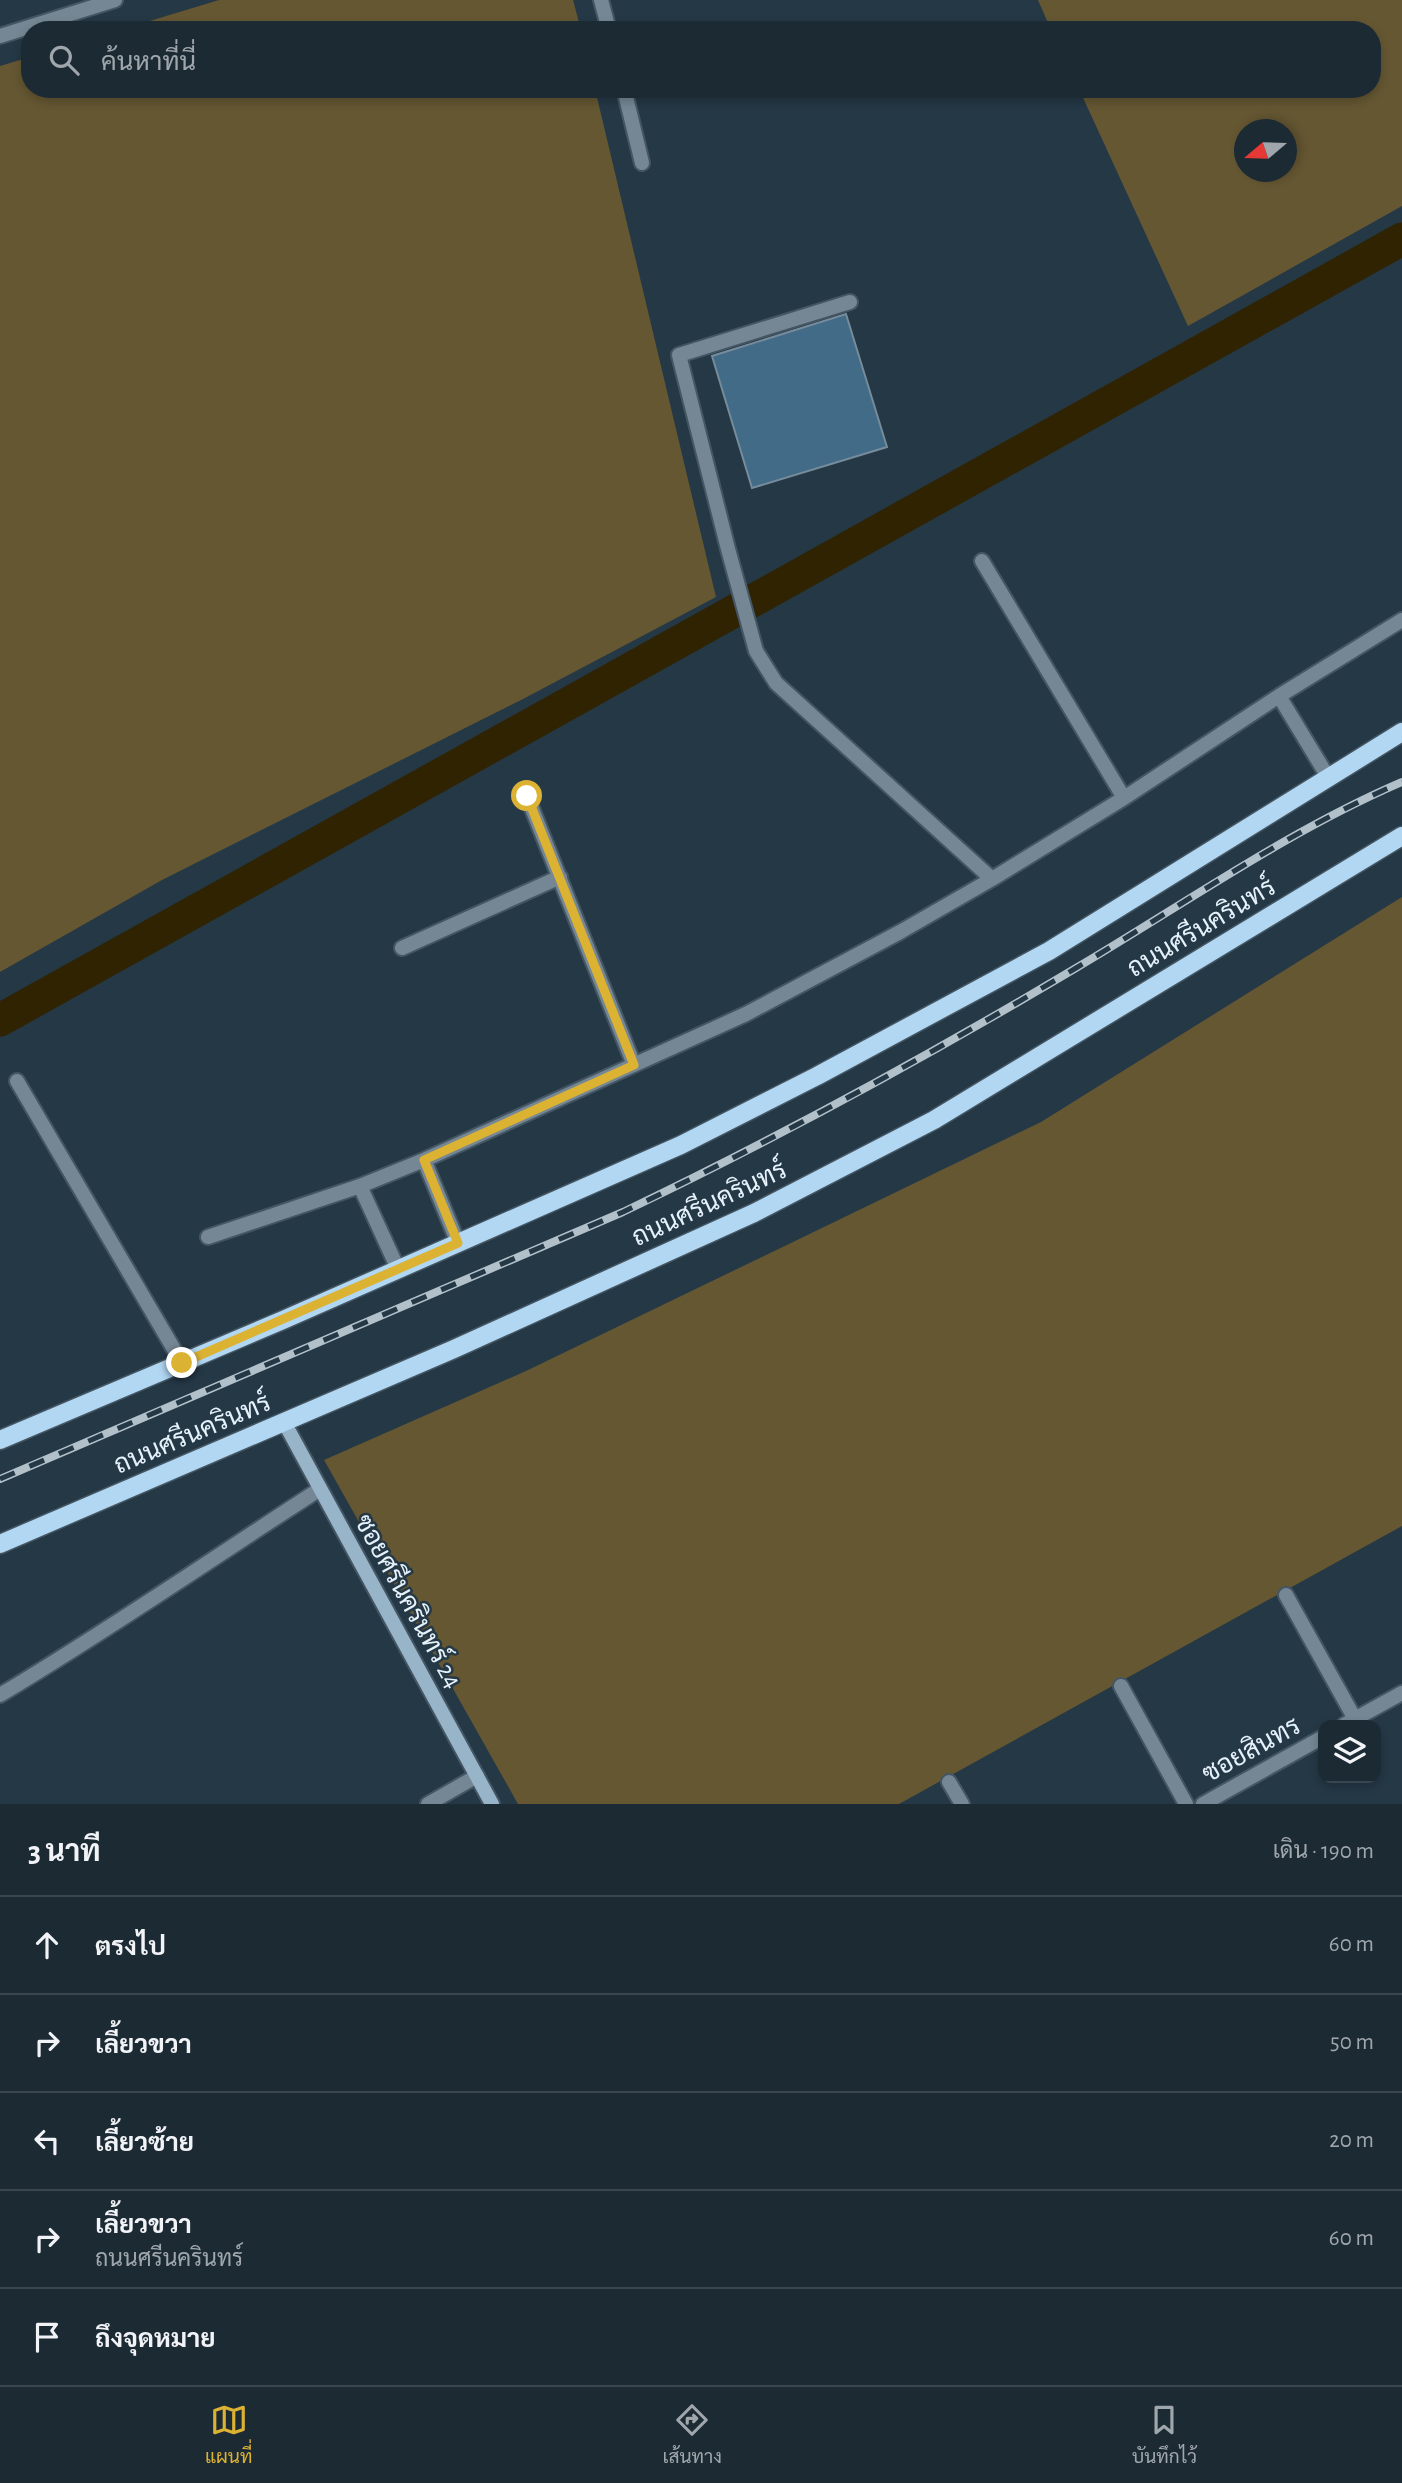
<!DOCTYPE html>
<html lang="th">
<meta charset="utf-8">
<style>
:root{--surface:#1c2a34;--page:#25323c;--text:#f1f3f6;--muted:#a0a7ac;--line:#3a464f;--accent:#dcb233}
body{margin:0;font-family:"Alegreya Sans",Sarabun,sans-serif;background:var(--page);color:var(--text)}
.controls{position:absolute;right:21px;bottom:21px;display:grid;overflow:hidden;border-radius:14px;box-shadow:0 4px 10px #0003}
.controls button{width:63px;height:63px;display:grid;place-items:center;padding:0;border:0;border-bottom:2px solid var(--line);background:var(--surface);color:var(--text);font:35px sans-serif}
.compass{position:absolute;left:1234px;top:119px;width:63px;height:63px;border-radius:50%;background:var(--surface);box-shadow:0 4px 10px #0003;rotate:251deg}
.stop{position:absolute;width:21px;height:21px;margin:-16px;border:5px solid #dcb233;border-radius:50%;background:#fff}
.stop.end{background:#dcb233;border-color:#fff;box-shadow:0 2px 7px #0008}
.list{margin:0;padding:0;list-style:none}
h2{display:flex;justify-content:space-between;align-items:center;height:91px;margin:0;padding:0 28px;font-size:30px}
h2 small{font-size:23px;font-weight:400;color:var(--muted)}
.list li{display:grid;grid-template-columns:46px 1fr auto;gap:21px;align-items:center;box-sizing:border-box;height:98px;padding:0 28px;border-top:2px solid var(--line)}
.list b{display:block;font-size:26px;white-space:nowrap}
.list p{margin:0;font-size:23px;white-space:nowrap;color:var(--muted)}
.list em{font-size:23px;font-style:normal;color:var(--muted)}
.icon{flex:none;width:38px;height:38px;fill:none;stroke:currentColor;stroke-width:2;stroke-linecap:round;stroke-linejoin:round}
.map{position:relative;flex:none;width:1402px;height:1804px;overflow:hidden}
.search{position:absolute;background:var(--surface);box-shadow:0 4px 10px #0003;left:21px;right:21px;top:21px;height:77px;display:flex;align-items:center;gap:18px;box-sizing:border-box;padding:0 24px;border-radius:28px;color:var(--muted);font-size:26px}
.sheet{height:581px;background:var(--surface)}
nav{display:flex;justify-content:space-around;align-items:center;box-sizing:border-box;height:98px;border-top:2px solid var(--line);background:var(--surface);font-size:19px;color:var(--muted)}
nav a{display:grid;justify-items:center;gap:4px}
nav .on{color:var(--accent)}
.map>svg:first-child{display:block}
</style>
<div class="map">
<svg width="1402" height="1804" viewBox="0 0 1402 1804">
<rect width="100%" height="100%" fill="#253846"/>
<!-- green -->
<path fill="#655732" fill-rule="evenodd" d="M219 0H573L581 30H120Z
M1038 0H1402V206L1188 326 1079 89H1372V30H1051ZM1244 130H1286V172H1244Z
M30 57V89H595L716 597 523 699 162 880 0 972V66Z
M1402 897V1526L899 1804H518L324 1460 526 1371 1041 1122Z"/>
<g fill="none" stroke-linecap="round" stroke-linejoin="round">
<!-- canal -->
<path stroke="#2f2302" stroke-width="33" d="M0 1020 1402 239"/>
</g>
<!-- building -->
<path fill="#426b87" stroke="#768b9b" stroke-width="2" d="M846 314 887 447 752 488 712 356Z"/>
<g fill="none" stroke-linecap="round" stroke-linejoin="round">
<defs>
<path id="lane" d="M850 302 679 355 728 549 756 651 776 683 992 879
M982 561 1124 798
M1279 696 1328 777
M527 796 634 1065
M402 948 560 877
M17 1081 182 1363
M424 1160 458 1243
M360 1186 398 1269
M208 1237 360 1186 424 1160 746 1014 900 932 992 879 1124 798 1279 696 1402 620"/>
<path id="street" d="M601 0 609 30
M0 36 115 0
M624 89 642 163
M1286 1595 1355 1719
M1121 1686 1186 1804
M0 1695C109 1630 213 1558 320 1489
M1344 1725 1402 1693
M949 1782 962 1804
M428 1804 477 1776
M1203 1804 1323 1737"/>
<path id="secondary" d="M284 1422 492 1804"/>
<path id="primary" d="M0 1440 283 1320 681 1145 817 1076 1049 951 1402 732
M0 1544 454 1349 754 1213 934 1120 1402 836"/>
</defs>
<!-- lane casing -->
<use href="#lane" stroke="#445663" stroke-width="18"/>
<!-- street casing -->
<use href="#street" stroke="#445663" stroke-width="18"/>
<!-- secondary casing -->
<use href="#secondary" stroke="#445663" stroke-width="18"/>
<!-- primary casing -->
<use href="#primary" stroke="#445663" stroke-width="21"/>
<!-- lane -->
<use href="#lane" stroke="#758794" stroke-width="14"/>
<!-- street -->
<use href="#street" stroke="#758794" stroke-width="14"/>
<!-- secondary -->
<use href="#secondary" stroke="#97b4c9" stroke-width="14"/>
<!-- primary -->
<use href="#primary" stroke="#b1d7f2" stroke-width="18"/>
<defs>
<path id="rail" d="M0 1479 623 1212C778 1138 928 1056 1076 968 1183 905 1286 832 1402 782"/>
</defs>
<!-- rail casing -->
<use href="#rail" stroke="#b2c0ca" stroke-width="8"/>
<!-- rail -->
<use href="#rail" stroke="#253846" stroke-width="5" stroke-dasharray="16" stroke-linecap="butt"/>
</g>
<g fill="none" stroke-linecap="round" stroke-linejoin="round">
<!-- route -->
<path stroke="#dcb233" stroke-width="9" d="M182 1363 458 1243 424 1160 634 1065 527 796"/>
</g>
<g text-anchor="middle" stroke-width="5" stroke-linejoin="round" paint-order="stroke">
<!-- street labels -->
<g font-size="26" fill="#e6f2fb" stroke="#253846">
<text transform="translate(1201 927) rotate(-31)" y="9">ถนนศรีนครินทร์</text>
<text transform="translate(709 1203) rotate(-25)" y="9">ถนนศรีนครินทร์</text>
<text transform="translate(192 1433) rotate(-23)" y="9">ถนนศรีนครินทร์</text>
<text transform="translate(409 1601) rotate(61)" y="9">ซอยศรีนครินทร์ 24</text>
<text transform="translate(1251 1749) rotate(-29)" y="9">ซอยสินทร</text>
</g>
</g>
</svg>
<div class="controls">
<button><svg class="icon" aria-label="layers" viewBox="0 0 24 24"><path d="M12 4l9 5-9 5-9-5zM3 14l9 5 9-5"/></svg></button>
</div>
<svg class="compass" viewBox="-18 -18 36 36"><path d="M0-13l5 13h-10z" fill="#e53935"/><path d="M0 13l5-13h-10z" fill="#a0a7ac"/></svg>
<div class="stop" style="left:527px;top:796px"></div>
<div class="stop end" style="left:182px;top:1363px"></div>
<div class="search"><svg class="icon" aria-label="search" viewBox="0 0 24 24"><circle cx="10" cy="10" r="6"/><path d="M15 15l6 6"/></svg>ค้นหาที่นี่</div>
</div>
<section class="sheet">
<h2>3 นาที<small>เดิน · 190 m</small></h2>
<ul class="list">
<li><svg class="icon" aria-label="ahead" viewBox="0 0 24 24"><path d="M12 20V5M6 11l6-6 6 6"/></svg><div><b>ตรงไป</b></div><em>60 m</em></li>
<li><svg class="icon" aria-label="right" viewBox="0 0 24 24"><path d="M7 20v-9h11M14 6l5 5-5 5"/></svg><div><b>เลี้ยวขวา</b></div><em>50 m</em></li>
<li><svg class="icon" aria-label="left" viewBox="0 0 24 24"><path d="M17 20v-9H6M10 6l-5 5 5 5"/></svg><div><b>เลี้ยวซ้าย</b></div><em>20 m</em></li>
<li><svg class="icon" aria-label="right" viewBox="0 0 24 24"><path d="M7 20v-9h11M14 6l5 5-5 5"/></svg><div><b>เลี้ยวขวา</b><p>ถนนศรีนครินทร์</p></div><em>60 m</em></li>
<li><svg class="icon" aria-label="arrive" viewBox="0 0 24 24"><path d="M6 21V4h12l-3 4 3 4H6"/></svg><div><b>ถึงจุดหมาย</b></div></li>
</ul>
</section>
<nav>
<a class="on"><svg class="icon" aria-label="map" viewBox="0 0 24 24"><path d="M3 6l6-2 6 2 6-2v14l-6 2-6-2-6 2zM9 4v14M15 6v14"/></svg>แผนที่</a>
<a><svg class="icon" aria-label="directions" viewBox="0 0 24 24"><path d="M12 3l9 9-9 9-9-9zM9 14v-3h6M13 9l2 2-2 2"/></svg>เส้นทาง</a>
<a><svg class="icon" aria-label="saved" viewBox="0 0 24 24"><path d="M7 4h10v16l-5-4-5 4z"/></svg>บันทึกไว้</a>
</nav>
